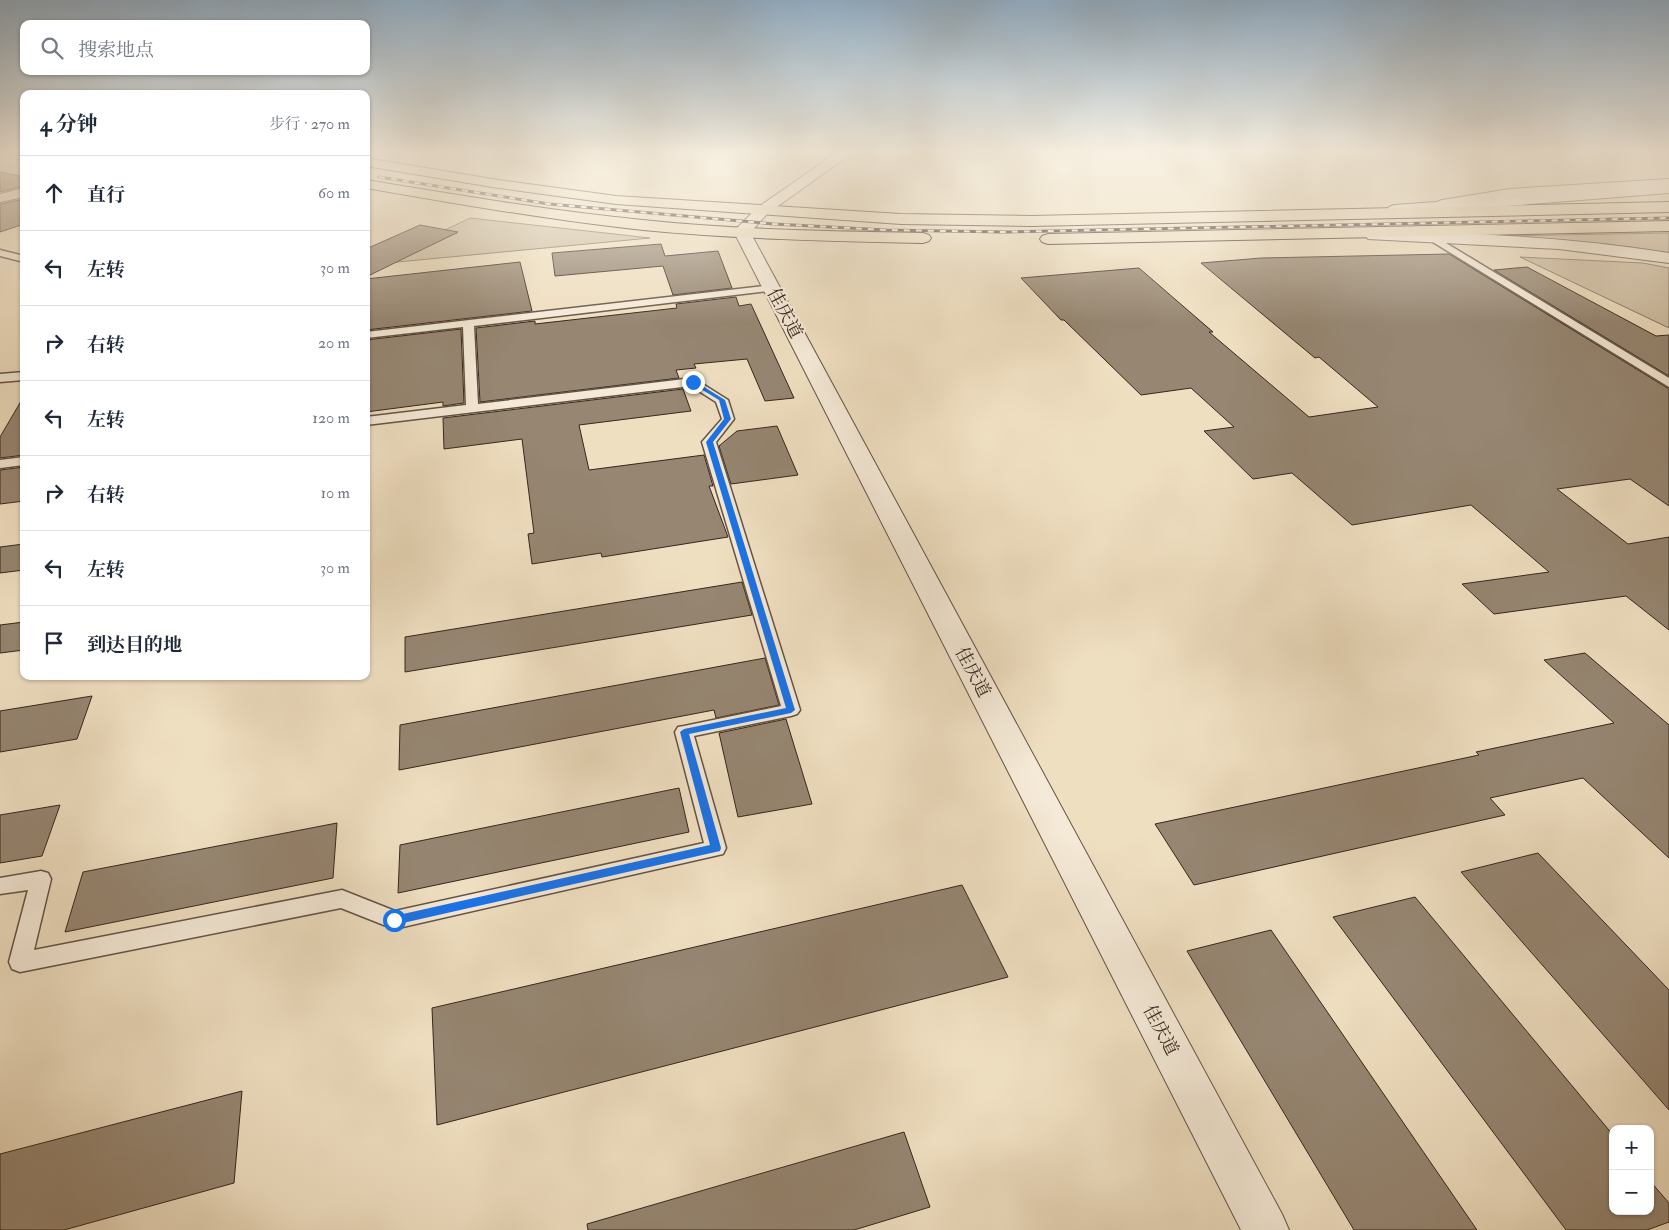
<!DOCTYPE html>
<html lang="zh">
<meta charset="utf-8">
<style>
:root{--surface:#fff;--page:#f6f6f7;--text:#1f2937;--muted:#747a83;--line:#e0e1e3}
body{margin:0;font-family:"IM FELL Double Pica","Noto Serif SC",serif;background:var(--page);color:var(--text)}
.controls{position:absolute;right:15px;bottom:15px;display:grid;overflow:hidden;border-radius:10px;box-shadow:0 1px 4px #0004}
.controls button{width:45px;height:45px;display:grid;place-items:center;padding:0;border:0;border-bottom:1px solid var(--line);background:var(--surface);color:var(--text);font:25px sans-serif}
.stop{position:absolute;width:15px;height:15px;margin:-11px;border:4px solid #1a73e8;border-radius:50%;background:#fff}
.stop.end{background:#1a73e8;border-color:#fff;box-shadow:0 1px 5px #0008}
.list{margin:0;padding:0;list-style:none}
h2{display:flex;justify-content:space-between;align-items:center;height:65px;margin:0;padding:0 20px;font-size:21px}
h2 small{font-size:16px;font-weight:400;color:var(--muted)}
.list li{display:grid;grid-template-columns:32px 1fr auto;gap:15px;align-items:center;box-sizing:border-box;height:75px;padding:0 20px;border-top:1px solid var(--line)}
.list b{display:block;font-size:19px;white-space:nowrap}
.list em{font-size:16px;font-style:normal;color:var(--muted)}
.icon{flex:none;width:28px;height:28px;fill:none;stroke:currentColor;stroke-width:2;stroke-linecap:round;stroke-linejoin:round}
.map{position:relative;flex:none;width:1669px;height:1230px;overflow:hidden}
.search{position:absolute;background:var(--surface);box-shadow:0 1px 4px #0004;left:20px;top:20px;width:350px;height:55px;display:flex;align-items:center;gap:12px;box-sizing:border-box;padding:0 18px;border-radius:10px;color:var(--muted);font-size:19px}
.panel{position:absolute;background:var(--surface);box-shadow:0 1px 4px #0004;left:20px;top:90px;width:350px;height:590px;border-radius:10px}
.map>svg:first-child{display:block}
</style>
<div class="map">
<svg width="1669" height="1230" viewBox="0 0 1669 1230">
<rect width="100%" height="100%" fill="#efdfc1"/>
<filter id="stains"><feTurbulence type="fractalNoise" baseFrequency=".004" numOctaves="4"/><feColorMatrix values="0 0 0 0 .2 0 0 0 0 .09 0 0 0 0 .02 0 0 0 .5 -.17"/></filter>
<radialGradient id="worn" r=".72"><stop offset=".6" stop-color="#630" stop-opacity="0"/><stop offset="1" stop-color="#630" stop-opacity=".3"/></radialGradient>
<!-- green -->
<path fill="#d0c0a5" stroke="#837361" d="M470 218 650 238 387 263 421 246 427 247 457 233 445 230Z
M1669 233V254L1604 244 1503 236Z
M1520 257 1643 263 1669 268V328Z"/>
<!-- building -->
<path fill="#968672" stroke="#36261d" d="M0 172 24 177V186L0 192Z
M24 199V224L0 232V204Z
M420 225 458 232 366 277V249Z
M661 244 665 256 718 251 732 288 673 295 663 266 555 276 552 253Z
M1449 254 1669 389V506L1630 479 1557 489 1628 544 1669 537V630L1626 596 1494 614 1462 584 1549 572 1471 505 1352 525 1292 473 1253 479 1204 431 1234 427 1191 388 1141 395 1064 320H1061L1021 278 1139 268 1213 332H1209L1309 417 1378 407 1319 357 1315 358 1201 263 1261 258Z
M520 262 532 311 366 330V279Z
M1527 267 1656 336 1669 335V376L1494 270Z
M736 297 739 306 751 304 794 398 765 401 747 359 694 364 696 368 676 370 679 378 480 402 476 328 535 321V324L677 308 676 304Z
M461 329 464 403 443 406V402L366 412V340Z
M683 389 691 411 579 425 589 470 704 455 713 486H709L728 537 602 557 601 553 532 564 528 534 534 533 522 439 444 449 443 418Z
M24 396V455L0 458V437Z
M777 426 798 475 731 484 719 446 737 431Z
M24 467V501L0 504V470Z
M24 544V570L0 573V547Z
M742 582 752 615 405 672V637Z
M24 622V650L0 653V625Z
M1585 653 1669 725V858L1583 778 1490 798 1505 815 1194 885 1155 824 1479 755 1476 752 1614 723 1544 660Z
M765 658 779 705 716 718 714 710 399 770 400 725Z
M92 696 77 739 0 752V711Z
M786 719 812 804 738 817 719 733Z
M679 788 689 832 398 893 400 845Z
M60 805 42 856 0 863V815Z
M337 823 333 878 65 932 83 872Z
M1538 853 1669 990V1110L1461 872Z
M962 885 1008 977 437 1125 432 1008Z
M1415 897 1613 1135V1211H1650V1181L1669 1203V1222L1647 1230H1566L1333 917Z
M1271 930 1477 1230H1354L1187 951Z
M242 1091 234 1183 64 1230H0V1154Z
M904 1132 930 1207 854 1230H588L587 1224Z"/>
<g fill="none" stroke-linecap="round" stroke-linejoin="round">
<defs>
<path id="service" d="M1431 234 1669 378V387L1428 239V235Z
M0 250 24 256V262L0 256Z
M772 285 777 288 776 290 474 326 478 404 693 378 728 400 734 419 716 442 800 710 797 714 791 716 694 736 726 848 723 854 394 929 341 908 20 972 12 969 9 962 28 890 0 894V878L41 871 48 873 51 879 34 950 342 890 395 911 704 843 675 732 678 727 684 726 781 706 702 442 722 419 716 402 691 386 366 425V417L466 405 463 327 366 338V332Z
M24 372V380L0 382V374Z
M24 457V465L0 468V460Z"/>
<path id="minor" d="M1669 179V187L1510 197 1442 210 1437 208 1434 205 1437 202 1442 200 1510 189Z
M742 227 748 229 750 232 1282 1214 1289 1230H1241L734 232 736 229Z"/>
<path id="tertiary" d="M839 151H855L767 214 748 235H736L734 232 736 229 757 208Z
M1669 185V193L1394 215 1389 213 1386 210 1389 207 1394 205Z
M24 188V197L0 202V194Z
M1374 231C1473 233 1571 237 1669 253V263L1559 249 1368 239 1366 236 1368 233Z"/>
<path id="primary" d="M366 158 492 179 616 196 901 214 1032 216 1669 202V212L1032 226 901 224 616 204 492 187 366 166Z
M366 180C458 195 550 211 643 220 736 230 830 231 923 233L929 235 931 238 929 241 923 243C830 241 736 239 643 230 550 220 458 204 366 188Z
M1669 221V231L1048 244 1042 242 1040 239 1042 236 1048 234Z"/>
</defs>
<!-- service casing -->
<use href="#service" stroke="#645446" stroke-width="3"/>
<!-- minor casing -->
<use href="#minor" stroke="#645446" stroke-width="2"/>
<!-- tertiary casing -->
<use href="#tertiary" stroke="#645446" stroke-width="2"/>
<!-- primary casing -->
<use href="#primary" stroke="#36261d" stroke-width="2"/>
<!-- service -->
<use href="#service" fill="#f5ead7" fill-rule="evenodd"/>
<!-- minor -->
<use href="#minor" fill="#f5ead7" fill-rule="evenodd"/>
<!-- tertiary -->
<use href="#tertiary" fill="#f5ead7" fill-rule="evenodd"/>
<!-- primary -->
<use href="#primary" fill="#efdfc1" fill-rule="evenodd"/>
<defs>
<path id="rail" d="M379 177 549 204 774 224 886 230 1005 232 1669 218"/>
</defs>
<!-- rail casing -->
<use href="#rail" stroke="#36261d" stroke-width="3"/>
<!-- rail -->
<use href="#rail" stroke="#f5ead7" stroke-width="2" stroke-dasharray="6" stroke-linecap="butt"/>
</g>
<!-- sky -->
<linearGradient id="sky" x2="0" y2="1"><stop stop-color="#91acc2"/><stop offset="0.47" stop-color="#f8f1e3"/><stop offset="1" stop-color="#f8f1e3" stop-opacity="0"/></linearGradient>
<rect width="1669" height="323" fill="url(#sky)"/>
<!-- route -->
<path fill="#1a73e8" d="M693 380 725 400 731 419 713 442 795 710 791 713 689 734 721 848 720 851 394 925 390 923 389 920 394 916 710 845 680 732 684 729 786 708 706 442 724 419 719 400 691 383Z"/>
<g text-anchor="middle" stroke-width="4.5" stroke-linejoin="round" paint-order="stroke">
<!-- street labels -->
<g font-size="18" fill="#36261d" stroke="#f5ead7">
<text transform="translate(785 313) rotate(62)" y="6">佳庆道</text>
<text transform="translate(973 672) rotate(62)" y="6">佳庆道</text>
<text transform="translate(1161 1030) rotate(62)" y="6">佳庆道</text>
</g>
</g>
<rect width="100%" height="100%" filter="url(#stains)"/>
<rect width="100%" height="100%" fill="url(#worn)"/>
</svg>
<div class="controls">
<button>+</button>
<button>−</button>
</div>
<div class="stop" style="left:394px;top:920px"></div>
<div class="stop end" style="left:693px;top:382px"></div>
<div class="search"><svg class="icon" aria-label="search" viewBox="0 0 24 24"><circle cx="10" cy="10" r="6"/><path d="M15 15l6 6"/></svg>搜索地点</div>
<section class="panel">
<h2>4 分钟<small>步行 · 270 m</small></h2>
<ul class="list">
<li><svg class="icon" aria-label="ahead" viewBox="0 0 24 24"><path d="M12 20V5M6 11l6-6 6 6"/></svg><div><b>直行</b></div><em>60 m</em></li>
<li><svg class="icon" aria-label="left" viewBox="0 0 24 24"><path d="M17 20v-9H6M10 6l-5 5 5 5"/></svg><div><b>左转</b></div><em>30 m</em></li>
<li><svg class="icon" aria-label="right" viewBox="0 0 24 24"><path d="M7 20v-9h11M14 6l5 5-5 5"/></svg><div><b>右转</b></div><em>20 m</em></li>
<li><svg class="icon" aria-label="left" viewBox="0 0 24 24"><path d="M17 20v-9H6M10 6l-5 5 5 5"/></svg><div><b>左转</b></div><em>120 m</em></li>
<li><svg class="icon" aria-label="right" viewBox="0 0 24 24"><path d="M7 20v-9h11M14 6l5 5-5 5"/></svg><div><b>右转</b></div><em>10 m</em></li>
<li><svg class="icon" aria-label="left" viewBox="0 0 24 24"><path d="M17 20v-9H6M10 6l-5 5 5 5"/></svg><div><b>左转</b></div><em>30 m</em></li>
<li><svg class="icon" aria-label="arrive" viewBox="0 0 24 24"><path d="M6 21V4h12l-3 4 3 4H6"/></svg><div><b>到达目的地</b></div></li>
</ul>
</section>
</div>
